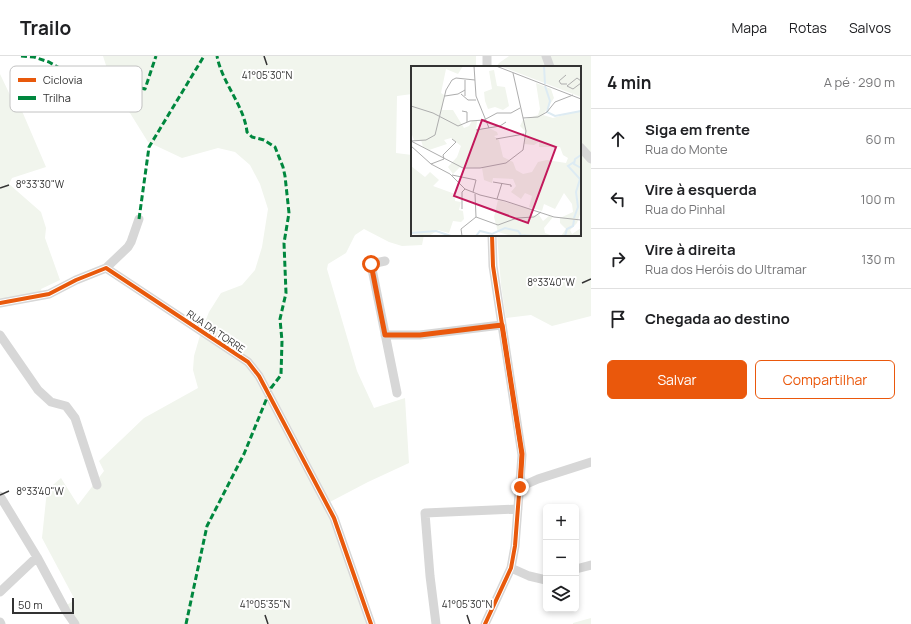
<!DOCTYPE html>
<html lang="pt">
<meta charset="utf-8">
<style>
:root{--surface:#fff;--page:#f6f6f6;--text:#202124;--muted:#757577;--line:#e0e0e0;--accent:#ea580c}
body{margin:0;font-family:Manrope,sans-serif;background:var(--page);color:var(--text)}
.controls{position:absolute;right:12px;bottom:12px;display:grid;overflow:hidden;border-radius:6px;box-shadow:0 2px 6px #0003}
.controls button{width:36px;height:36px;display:grid;place-items:center;padding:0;border:0;border-bottom:1px solid var(--line);background:var(--surface);color:var(--text);font:20px sans-serif}
.scale{position:absolute;left:12px;bottom:10px;width:62px;box-sizing:border-box;padding-left:4px;border:2px solid #333;border-top:0;font-size:11px;line-height:14px;white-space:nowrap;color:#333;-webkit-text-stroke:3px #fff;paint-order:stroke}
.stop{position:absolute;width:12px;height:12px;margin:-9px;border:3px solid #ea580c;border-radius:50%;background:#fff}
.stop.end{background:#ea580c;border-color:#fff;box-shadow:0 1px 4px #0008}
.list{margin:0;padding:0;list-style:none}
h2{display:flex;justify-content:space-between;align-items:center;height:52px;margin:0;padding:0 16px;font-size:17px}
h2 small{font-size:13px;font-weight:400;color:var(--muted)}
.list li{display:grid;grid-template-columns:26px 1fr auto;gap:12px;align-items:center;box-sizing:border-box;height:60px;padding:0 16px;border-top:1px solid var(--line)}
.list b{display:block;font-size:15px;white-space:nowrap}
.list p{margin:0;font-size:13px;white-space:nowrap;color:var(--muted)}
.list em{font-size:13px;font-style:normal;color:var(--muted)}
.actions{display:flex;gap:8px;padding:12px 16px}
.actions a{flex:1;padding:9px 0;border:1px solid var(--accent);border-radius:6px;text-align:center;font-size:14px;color:var(--accent)}
.actions .main{background:var(--accent);color:#fff}
.icon{flex:none;width:22px;height:22px;fill:none;stroke:currentColor;stroke-width:2;stroke-linecap:round;stroke-linejoin:round}
.map{position:relative;flex:none;width:591px;height:568px;overflow:hidden}
header{display:flex;align-items:center;gap:24px;box-sizing:border-box;height:56px;padding:0 20px;background:var(--surface);border-bottom:1px solid var(--line)}
header strong{font-size:19px}
nav{display:flex;gap:22px;margin-inline-start:auto;font-size:14px}
main{display:flex}
aside{flex:1;background:var(--surface)}
.map>svg:first-child{display:block}
</style>
<header>
<strong>Trailo</strong>
<nav><a>Mapa</a><a>Rotas</a><a>Salvos</a></nav>
</header>
<main>
<div class="map">
<svg width="591" height="568" viewBox="0 0 591 568">
<rect width="100%" height="100%" fill="#fff"/>
<!-- green -->
<path fill="#f1f5ed" d="M103 0H476V11H412V38L397 40 396 97 412 99V179H424L422 189 402 190 389 186 364 173 355 179 346 197 328 208 327 213 357 315 374 352 405 342 409 407 368 426 326 448 370 568H77L65 550 75 544 42 482 47 434 61 422 78 449 104 415 99 405 144 362 198 332 193 314 194 300 201 276 209 256 221 237 242 229 255 214 262 191 268 153 260 128 250 109 235 96 218 92 182 102 148 86 130 57 117 44Z
M509 0H591V260L552 270 531 259 506 262 501 229 497 179H580V11H496L499 7Z
M0 18 10 39 22 55 46 111 12 122 9 128 41 156 46 172 45 182 60 224 41 233 42 236 0 243Z
M591 562V568H573V567Z"/>
<g fill="none" stroke-linecap="round" stroke-linejoin="round">
<!-- minor -->
<path stroke="#d7d7d7" stroke-width="9" d="M487 0V11
M546 0 550 11
M580 91 591 103
M385 205 371 208 397 337
M106 212 128 191 131 186 139 163
M0 247 49 238 76 224 106 212 248 306 259 320 334 462 371 568
M0 279 38 334 51 346 66 350 75 362 97 429
M385 279H420L501 269
M520 431 538 423 591 406
M0 440 37 501 66 555 75 568
M511 512 529 520 546 524
M576 513 591 509
M0 536 37 501
M0 566 1 568
M436 568 430 520 425 457 518 453
M485 568 511 512 515 490 522 399 493 210 492 179"/>
<!-- quiet -->
<path stroke="#00873e" stroke-width="3" stroke-dasharray="6 3" stroke-linecap="butt" d="M21 0 34 1 49 6 78 23 92 26 122 28 145 33 156 0
M139 163 149 91 204 0
M186 568 207 470 244 398 271 332 281 319 282 285 280 263 286 237 284 187 289 157 285 120 283 111 275 91 264 84 252 81 247 76C244 49 222 27 217 0"/>
<defs>
<path id="cycleway" d="M0 247 49 238 76 224 106 212 248 306 259 320 334 462 371 568
M485 568 511 512 515 490 522 399 493 210 492 179"/>
</defs>
<!-- cycleway casing -->
<use href="#cycleway" stroke="#fff" stroke-width="6"/>
<!-- cycleway -->
<use href="#cycleway" stroke="#e8590c" stroke-width="4"/>
</g>
<g fill="none" stroke-linecap="round" stroke-linejoin="round">
<!-- route -->
<path stroke="#ea580c" stroke-width="5" d="M371 208 385 279H420L502 269 522 398 520 431"/>
</g>
<!-- ticks -->
<path fill="none" stroke="#333" stroke-width="1.5" d="M264 0 267 9M0 132 9 129M582 227 591 223M0 439 9 435M265 559 268 568M467 559 470 568"/>
<g text-anchor="middle" stroke-width="4" stroke-linejoin="round" paint-order="stroke">
<!-- street labels -->
<g font-size="10" fill="#333" stroke="#fff">
<text transform="translate(216 275) rotate(34)" y="4">RUA DA TORRE</text>
</g>
</g>
<!-- overview -->
<g transform="translate(411 10)">
<rect width="170" height="170" fill="#fff"/>
<path d="M0 0H52L47 8 35 3 30 27 33 29 31 44H42L53 62 58 60 61 55H66L65 64 80 63 86 66 87 69 83 70 88 74 92 91 102 96 105 104 112 108 121 106 127 96 136 94 155 97 157 92 152 89 149 81H128V76L123 79 113 78 114 65 109 60 112 54 127 49 129 43 125 17 140 23 143 32 132 49 142 52 170 44V145L166 157 159 164 161 168 170 162V170H150L155 163 149 157V152L162 146 161 138 153 127 144 143 133 138 131 145 118 141 121 130 114 127 110 133 100 126 105 120 102 113 82 112 81 117 73 114 71 102 49 101 42 108 37 101 46 91 50 80 40 72 33 74 36 78 18 84 12 81 10 74H3L0 66ZM89 0H170V31L136 18ZM83 4 86 20 94 21 98 40 92 44 84 41 77 43 74 35 73 26 81 23 78 5ZM0 100 14 111 19 106 28 114 22 120 44 128V135L50 136 48 144 52 145 53 153 50 156 42 155 38 167 27 164 18 170 0 168ZM87 134 119 143 121 149H128L132 155 138 150 142 151 133 162 134 167 142 170H101L87 166 83 151Z" fill="#f1f5ed"/>
<path fill="none" stroke="#ddebf3" stroke-width="2" d="M133 0 134 18M134 20 139 35 136 46 144 50 170 45M170 89 164 93 163 98 170 102M163 96 157 100 169 113 165 126 167 141 163 152M0 167 25 165 40 170M65 170 69 165 81 168 94 162 107 165 110 169 122 170M154 170 156 163 162 160 163 154"/>
<path fill="none" stroke="#adadad" stroke-width="1" d="M63 0 65 30 78 62M85 0 170 33M155 9 148 15 150 18H156M54 14V30M170 15 166 12 156 20 162 23 170 17M50 28 57 34H65M34 30 47 28 54 24M0 40 22 47 47 60 59 55 73 54 86 47H100L109 42M51 45 56 46V56M112 52 127 51 136 46 144 36 162 29M65 64 89 60 95 56M85 73 113 68M0 75 52 102H69L95 97 112 84 115 65 102 7M0 75 15 74 24 69 35 24 41 14 45 12 64 14M0 80 20 98 39 108 54 123 69 129 94 135 143 151 170 154M33 93 32 89 45 76 41 73M20 98 33 93M41 109 65 114 62 126M82 116 100 119V121M64 128 65 151M86 133 91 117M51 143V126L54 123M51 170 50 163 65 151 87 159 106 152 123 151 130 146"/>
<path fill="#c2185b" fill-opacity="0.15" stroke="#c2185b" stroke-width="2" d="M71 54 145 81 117 157 43 130Z"/>
<rect width="170" height="170" fill="none" stroke="#333" stroke-width="2"/>
</g>
<!-- legend -->
<rect x="10" y="10" width="132" height="46" rx="6" fill="#fff" stroke="#c2c2c2" stroke-width="1"/>
<rect x="18" y="22" width="18" height="4" fill="#e8590c"/>
<rect x="18" y="40" width="18" height="4" fill="#00873e"/>
<g font-size="11" fill="#333">
<text x="43" y="28">Ciclovia</text>
<text x="43" y="46">Trilha</text>
</g>
<g font-size="10" text-anchor="middle" fill="#333" stroke="#fff" stroke-width="4" stroke-linejoin="round" paint-order="stroke">
<text x="267" y="23">41°05'30"N</text>
<text x="40" y="132">8°33'30"W</text>
<text x="551" y="230">8°33'40"W</text>
<text x="40" y="439">8°33'40"W</text>
<text x="265" y="552">41°05'35"N</text>
<text x="467" y="552">41°05'30"N</text>
</g>
</svg>
<div class="controls">
<button>+</button>
<button>−</button>
<button><svg class="icon" aria-label="layers" viewBox="0 0 24 24"><path d="M12 4l9 5-9 5-9-5zM3 14l9 5 9-5"/></svg></button>
</div>
<div class="scale">50 m</div>
<div class="stop" style="left:371px;top:208px"></div>
<div class="stop end" style="left:520px;top:431px"></div>
</div>
<aside>
<h2>4 min<small>A pé · 290 m</small></h2>
<ul class="list">
<li><svg class="icon" aria-label="ahead" viewBox="0 0 24 24"><path d="M12 20V5M6 11l6-6 6 6"/></svg><div><b>Siga em frente</b><p>Rua do Monte</p></div><em>60 m</em></li>
<li><svg class="icon" aria-label="left" viewBox="0 0 24 24"><path d="M17 20v-9H6M10 6l-5 5 5 5"/></svg><div><b>Vire à esquerda</b><p>Rua do Pinhal</p></div><em>100 m</em></li>
<li><svg class="icon" aria-label="right" viewBox="0 0 24 24"><path d="M7 20v-9h11M14 6l5 5-5 5"/></svg><div><b>Vire à direita</b><p>Rua dos Heróis do Ultramar</p></div><em>130 m</em></li>
<li><svg class="icon" aria-label="arrive" viewBox="0 0 24 24"><path d="M6 21V4h12l-3 4 3 4H6"/></svg><div><b>Chegada ao destino</b></div></li>
</ul>
<div class="actions"><a class="main">Salvar</a><a>Compartilhar</a></div>
</aside>
</main>
